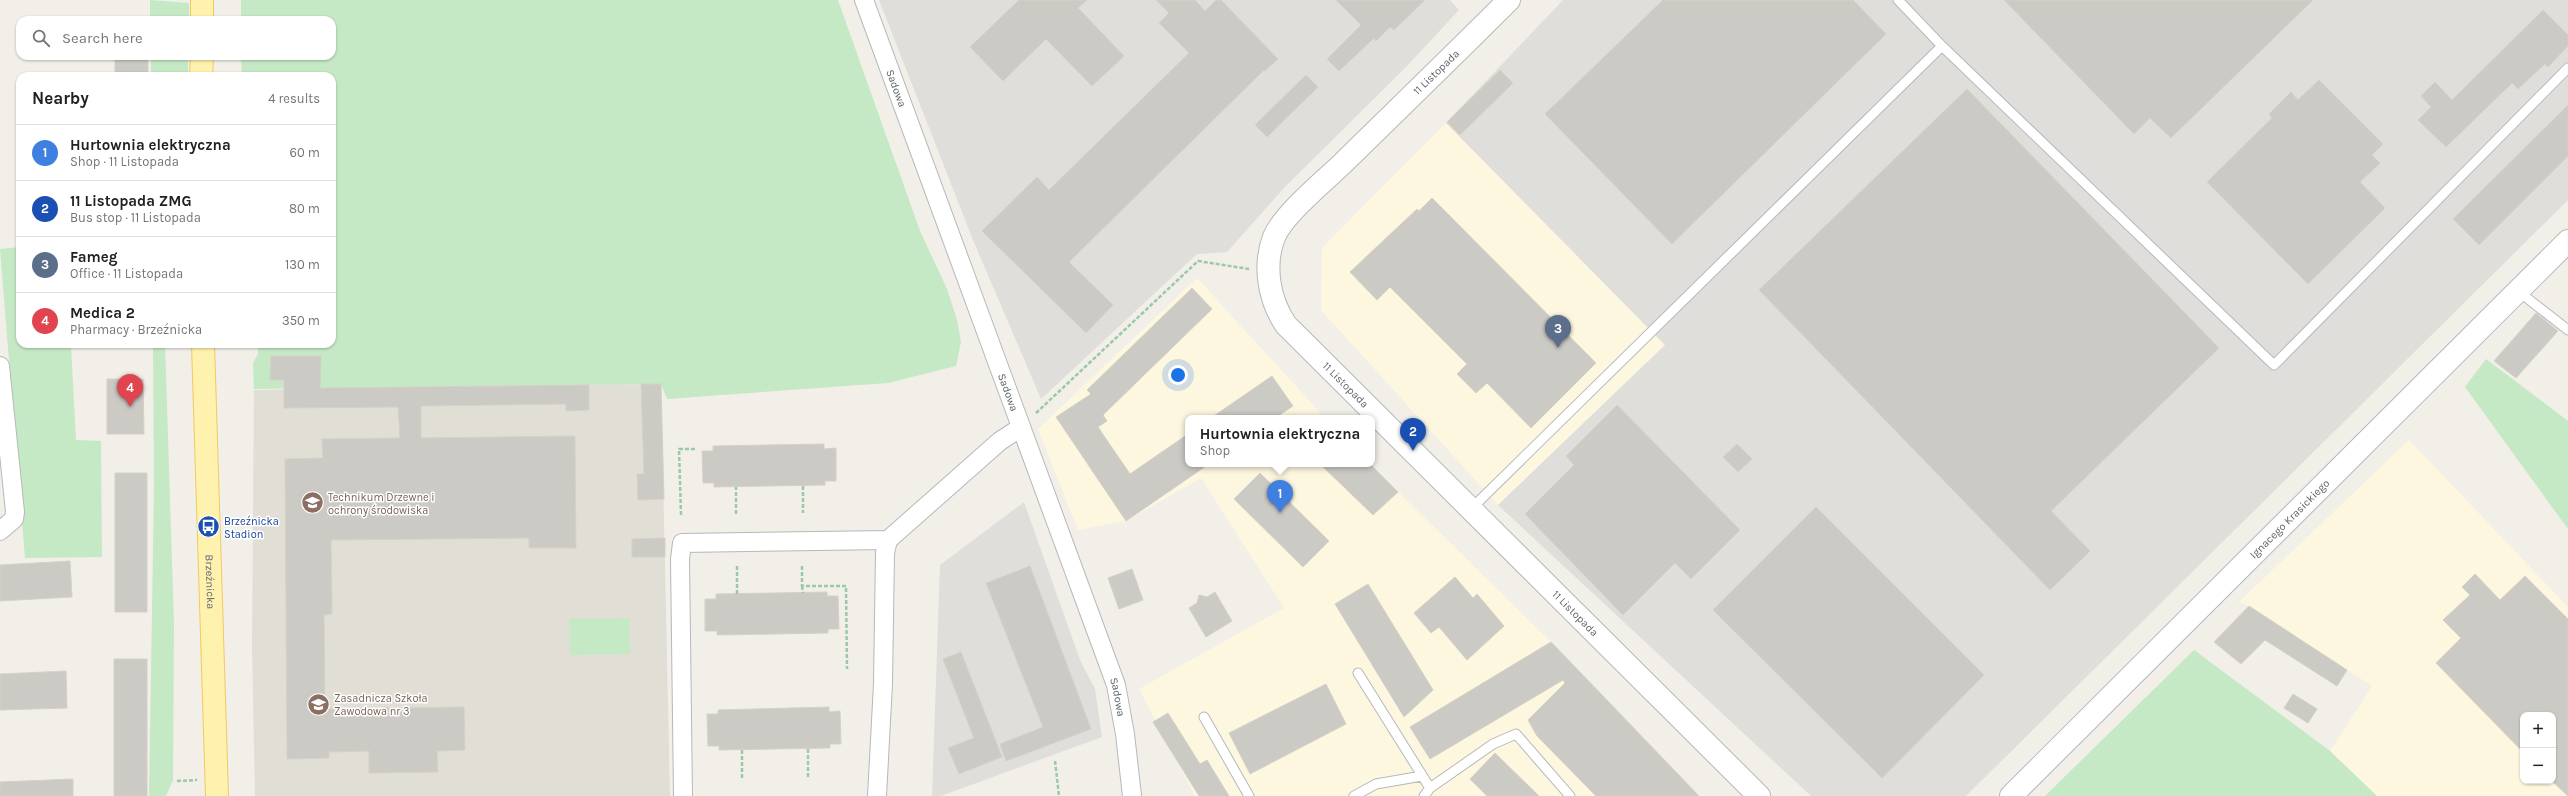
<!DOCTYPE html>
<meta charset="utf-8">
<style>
:root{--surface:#fff;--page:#f2f2f2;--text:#202124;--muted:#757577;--line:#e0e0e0;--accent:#b45309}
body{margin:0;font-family:Karla,sans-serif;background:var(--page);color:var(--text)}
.controls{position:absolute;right:12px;bottom:12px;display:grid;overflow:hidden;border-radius:8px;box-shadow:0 1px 3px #0004}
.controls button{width:36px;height:36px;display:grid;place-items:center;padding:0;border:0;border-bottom:1px solid var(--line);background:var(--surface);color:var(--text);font:20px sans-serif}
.you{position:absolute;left:1178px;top:375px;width:14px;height:14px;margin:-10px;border:3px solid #fff;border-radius:50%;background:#1a73e8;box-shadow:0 0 0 6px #1a73e833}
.badge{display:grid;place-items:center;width:26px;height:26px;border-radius:50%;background:var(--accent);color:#fff;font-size:13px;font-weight:700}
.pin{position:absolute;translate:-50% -33px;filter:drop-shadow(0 1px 2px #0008)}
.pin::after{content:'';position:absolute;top:21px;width:14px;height:12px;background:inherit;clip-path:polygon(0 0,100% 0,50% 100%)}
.popup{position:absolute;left:1185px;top:415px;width:190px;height:52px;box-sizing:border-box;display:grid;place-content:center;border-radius:8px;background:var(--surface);filter:drop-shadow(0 1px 3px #0005);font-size:13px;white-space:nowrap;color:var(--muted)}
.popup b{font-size:15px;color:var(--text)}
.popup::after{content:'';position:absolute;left:50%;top:100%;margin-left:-8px;border:8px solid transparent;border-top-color:var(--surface)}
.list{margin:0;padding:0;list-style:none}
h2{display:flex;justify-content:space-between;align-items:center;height:52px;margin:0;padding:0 16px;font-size:17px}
h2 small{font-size:13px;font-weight:400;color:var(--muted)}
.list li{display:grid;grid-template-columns:26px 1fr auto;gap:12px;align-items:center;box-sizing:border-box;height:56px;padding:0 16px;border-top:1px solid var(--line)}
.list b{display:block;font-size:15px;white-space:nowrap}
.list p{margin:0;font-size:13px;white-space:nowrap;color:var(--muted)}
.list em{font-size:13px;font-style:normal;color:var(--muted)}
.icon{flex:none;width:22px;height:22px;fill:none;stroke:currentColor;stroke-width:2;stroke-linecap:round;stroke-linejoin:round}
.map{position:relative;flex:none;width:2568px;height:796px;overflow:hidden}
.search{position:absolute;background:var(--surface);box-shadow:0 1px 3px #0004;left:16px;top:16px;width:320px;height:44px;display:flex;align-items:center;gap:10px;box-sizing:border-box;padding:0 14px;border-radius:12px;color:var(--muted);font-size:15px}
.panel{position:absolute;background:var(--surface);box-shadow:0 1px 3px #0004;left:16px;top:72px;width:320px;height:276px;border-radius:12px}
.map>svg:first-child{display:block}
</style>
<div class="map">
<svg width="2568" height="796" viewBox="0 0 2568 796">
<rect width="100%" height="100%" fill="#f1efe8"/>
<!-- commercial -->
<path fill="#fef7e0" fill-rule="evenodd" d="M1446 123 1665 345 1498 505 1321 310 1322 248Z
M1197 278 1325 418H1188V464H1370L1551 642 1699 796H1195L1139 689 1284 608 1201 478 1126 521 1078 530 1038 429Z
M2409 440 2568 607V796H2377L2330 751 2372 686 2249 606 2239 602ZM2523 715H2553V781H2523Z"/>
<!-- industrial -->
<path fill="#e0deda" d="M879 0H1450L1459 10 1408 65 1284 188 1227 252 1197 254 1041 399 973 240Z
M1563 0H2568V200L1966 796H1811L1498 505 1665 345 1446 123Z
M1024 502 1080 660 1095 689 1102 737 941 796H932L940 565Z"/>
<!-- education -->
<path fill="#e1ded6" d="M661 384 670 796H255L252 647 254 390Z"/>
<!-- green -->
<path fill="#c5e8c5" d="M150 0 189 3V20H150Z
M241 0H838L920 231 947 289 957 320 961 342 956 366 888 383 667 399 661 384 254 389 253 363 258 354V344H332V76H242L241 56H332V20H241Z
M151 56H188V76H151Z
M20 247V344H102L71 347 76 440 101 441 102 557 25 558 0 249Z
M153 344H165L174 624 173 780 166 796H149L154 488Z
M2486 359 2568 421V529L2465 387Z
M629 618 630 654 570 655 569 619Z
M2194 650 2330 751 2377 796H2045Z"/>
<!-- building -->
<path fill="#cccac5" stroke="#d6d1c6" d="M1019 0H1087L1078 8 1124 56 1092 86 1046 39 1003 81 970 47Z
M1156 0H1195L1205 11 1216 0H1221L1278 59 1265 71 1264 70 1069 262 1113 305 1086 333 982 231 1037 177 1049 190 1189 53 1159 23 1169 13Z
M1336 0H1425L1394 30 1390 27 1376 41 1374 38 1339 71 1327 59 1361 25Z
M1663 0H1853L1886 34 1672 244 1545 114Z
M2004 0H2313L2171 138 2150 118 2134 134Z
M2543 10 2568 35V46L2548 67 2545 64 2518 89 2512 83 2446 147 2418 120 2431 107 2421 96 2435 82 2452 100Z
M115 56H148V76H115Z
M1500 70 1513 83 1460 135 1447 122Z
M1306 75 1318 87 1267 137 1255 125Z
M2319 80 2383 144 2372 155 2380 163 2360 182 2385 208 2308 284 2207 182 2272 118 2269 114 2291 92 2298 100Z
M1967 89 2219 348 2051 511 2090 551 2050 590 1759 290Z
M2568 105V156L2479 245 2453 219Z
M1432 198 1596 363 1531 428 1487 383 1476 393 1457 374 1467 364 1390 287 1377 300 1350 272 1417 209 1419 211Z
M1192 288 1212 309 1103 415 1107 421 1098 427 1130 474 1188 434V464H1209L1126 521 1056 417 1091 394 1087 390Z
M2536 313 2558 331 2516 378 2494 361Z
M271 356H321L320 388 589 385V410L566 411V404L421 406V438L575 436 576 548H529V538L331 540 332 614 324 615 325 709 464 707 465 750 437 751 438 772 369 773V751L329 752V758L287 759 285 459 323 458 322 439 400 438 398 407 284 408V380H270Z
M1272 376 1293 406 1275 418H1211Z
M107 379H143L144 434H107Z
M641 384H661L664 499 638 500 637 474H644Z
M1617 405 1740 530 1691 579 1675 563 1623 615 1525 514 1574 465 1566 456Z
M824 444V449L836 448V481H825V485L714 487V483H703L702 451H713V446Z
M1737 444 1752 459 1738 472 1723 457Z
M1320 464H1370L1398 492 1373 515Z
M115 473H147V612H115Z
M1260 473 1329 541 1303 567 1234 499Z
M1816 507 1984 675 1882 778 1713 610Z
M665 538V557H632V539Z
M70 561 72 597 0 601V565Z
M1030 566 1091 729 1006 761 1000 744 1043 727 986 583Z
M1132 569 1143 600 1119 609 1108 578Z
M2475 574 2500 600 2525 576 2568 619V796L2553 782V715H2523V752L2436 663 2461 638 2443 620 2470 595 2462 587Z
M1455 577 1473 598 1477 594 1504 626 1467 660 1439 627 1431 633 1414 613Z
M1368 584 1433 690 1404 717 1335 604Z
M827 592V596H838L839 629H828V633L717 635V631H705V599H716V594Z
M1215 592 1232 621 1206 637 1189 608 1197 603 1199 595 1207 597Z
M2249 606 2347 670 2337 686 2265 640 2241 664 2214 642Z
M1551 642 1605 698 1699 796H1596L1537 736 1528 720 1565 683 1563 680 1430 759 1410 727Z
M961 652 1002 757 959 774 948 748 974 738 943 659Z
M114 659H147V796H114Z
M66 671 67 708 0 710V674Z
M1326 684 1346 724 1250 774 1229 733Z
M2293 694 2317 709 2308 723 2284 708Z
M829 707V712L840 711 841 744H830V748L719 750V746H708L707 714H718V710Z
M1168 713 1200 764 1207 760 1229 796H1199L1153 722Z
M1495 753 1539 796H1487L1470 779Z
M73 779V796H0V782Z"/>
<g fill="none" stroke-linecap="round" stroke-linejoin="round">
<defs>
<path id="service" d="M1942 46 2274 365 2568 68
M2518 291 2568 330
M1471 509 1942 46 1898 0
M1358 673 1430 788
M1204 717 1249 796
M1354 796 1376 784 1422 776
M1424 796 1430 788 1493 744 1516 734 1570 796"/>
<g id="minor">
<path id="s1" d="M864 0 1116 685 1125 734 1132 796"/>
<path d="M0 366 15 512 14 519 0 531"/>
<path d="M683 796 680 559 682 543 888 540 1000 441 1020 428"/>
<path d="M877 796 883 684 885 553 888 540"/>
</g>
<g id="tertiary">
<path id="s2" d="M1509 0C1454 55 1398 109 1342 164 1323 182 1284 214 1274 237 1263 266 1269 300 1286 325L1759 796"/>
<path id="s3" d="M2011 796 2568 241"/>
</g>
<g id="primary">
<path d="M202 20V0"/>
<path d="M201 76 202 56"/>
<path id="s4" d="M203 344 217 796"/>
</g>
</defs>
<!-- service casing -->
<use href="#service" stroke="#b5b8bc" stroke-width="11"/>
<!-- minor casing -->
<use href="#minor" stroke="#b5b8bc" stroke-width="20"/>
<!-- tertiary casing -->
<use href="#tertiary" stroke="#b5b8bc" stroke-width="24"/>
<!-- primary casing -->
<use href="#primary" stroke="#f2c960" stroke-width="24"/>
<!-- path -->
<path stroke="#9cc7a9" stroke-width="2.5" stroke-dasharray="4 2" stroke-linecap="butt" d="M1036 413 1198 261 1249 269
M803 486V513
M736 514V487
M681 515 679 449H695
M802 566V586H846L847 669
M802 586 803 593
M737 594V566
M808 749V778
M742 750V780
M1055 761 1059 796
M177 781 197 780"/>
<!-- service -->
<use href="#service" stroke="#fff" stroke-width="9"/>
<!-- minor -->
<use href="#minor" stroke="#fff" stroke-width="18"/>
<!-- tertiary -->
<use href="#tertiary" stroke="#fff" stroke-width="22"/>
<!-- primary -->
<use href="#primary" stroke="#fff2af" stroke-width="22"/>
</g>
<!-- icons -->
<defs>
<symbol id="school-disc" viewBox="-11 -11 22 22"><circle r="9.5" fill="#8d6e63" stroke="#fff"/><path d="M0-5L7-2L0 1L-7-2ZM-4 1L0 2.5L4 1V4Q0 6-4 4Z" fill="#fff"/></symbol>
<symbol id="bus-disc" viewBox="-11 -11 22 22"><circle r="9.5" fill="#1a4fb4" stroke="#fff"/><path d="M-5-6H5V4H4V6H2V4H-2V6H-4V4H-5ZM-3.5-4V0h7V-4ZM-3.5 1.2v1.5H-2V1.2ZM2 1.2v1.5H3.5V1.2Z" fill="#fff"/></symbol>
</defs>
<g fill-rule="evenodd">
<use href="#school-disc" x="300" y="490" width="25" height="25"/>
<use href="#bus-disc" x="196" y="514" width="25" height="25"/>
<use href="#school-disc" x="306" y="692" width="25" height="25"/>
</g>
<g text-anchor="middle" stroke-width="3" stroke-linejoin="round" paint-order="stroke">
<!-- street labels -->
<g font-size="11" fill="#5f6368" stroke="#fff">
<text transform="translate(1436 72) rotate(-44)" y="4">11 Listopada</text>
<text dy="4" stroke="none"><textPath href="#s1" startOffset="94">Sadowa</textPath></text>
<text dy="4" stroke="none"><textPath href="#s2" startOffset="511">11 Listopada</textPath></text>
<text dy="4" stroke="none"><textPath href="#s1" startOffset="418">Sadowa</textPath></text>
<text dy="4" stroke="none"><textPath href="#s3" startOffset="393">Ignacego Krasickiego</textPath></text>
<text dy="4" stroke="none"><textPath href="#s4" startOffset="238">Brzeźnicka</textPath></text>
<text dy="4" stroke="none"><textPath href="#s2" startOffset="835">11 Listopada</textPath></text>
<text dy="4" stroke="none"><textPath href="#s1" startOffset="742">Sadowa</textPath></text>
</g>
<!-- education labels -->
<g font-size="11" fill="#785e54" stroke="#fff" text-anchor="start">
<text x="328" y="501">Technikum Drzewne i<tspan x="328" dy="13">ochrony środowiska</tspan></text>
<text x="334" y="702">Zasadnicza Szkoła<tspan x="334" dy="13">Zawodowa nr 3</tspan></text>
</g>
<!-- transit labels -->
<g font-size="11" fill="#164399" stroke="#fff" text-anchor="start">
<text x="224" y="525">Brzeźnicka<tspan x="224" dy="13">Stadion</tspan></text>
</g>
</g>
</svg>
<div class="controls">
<button>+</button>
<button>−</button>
</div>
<div class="you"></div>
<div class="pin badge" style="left:1280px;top:513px;background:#3f7fe0">1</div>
<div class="popup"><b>Hurtownia elektryczna</b>Shop</div>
<div class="pin badge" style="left:1413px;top:451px;background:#1a4fb4">2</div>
<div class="pin badge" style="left:1558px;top:348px;background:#5c6f8a">3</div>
<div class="pin badge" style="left:130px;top:407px;background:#e0444e">4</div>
<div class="search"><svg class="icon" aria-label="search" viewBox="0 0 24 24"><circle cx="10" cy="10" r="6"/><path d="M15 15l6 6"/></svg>Search here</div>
<section class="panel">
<h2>Nearby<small>4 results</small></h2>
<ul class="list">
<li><span class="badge" style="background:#3f7fe0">1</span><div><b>Hurtownia elektryczna</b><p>Shop · 11 Listopada</p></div><em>60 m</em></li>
<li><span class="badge" style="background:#1a4fb4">2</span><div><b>11 Listopada ZMG</b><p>Bus stop · 11 Listopada</p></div><em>80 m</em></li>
<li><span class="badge" style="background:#5c6f8a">3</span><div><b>Fameg</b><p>Office · 11 Listopada</p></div><em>130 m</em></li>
<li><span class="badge" style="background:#e0444e">4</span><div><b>Medica 2</b><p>Pharmacy · Brzeźnicka</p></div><em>350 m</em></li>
</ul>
</section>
</div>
